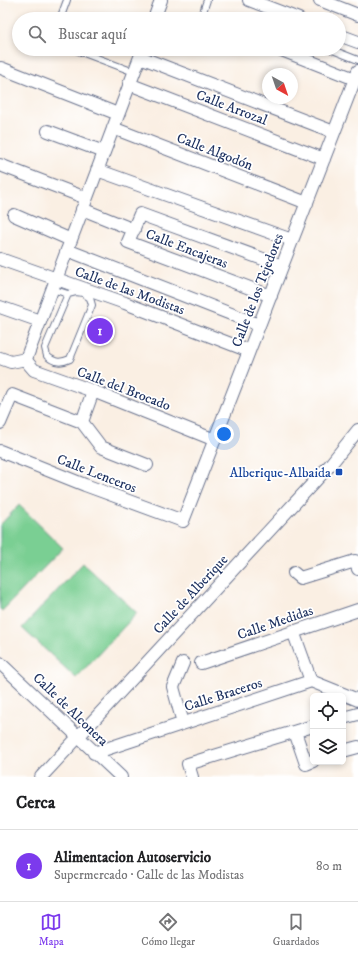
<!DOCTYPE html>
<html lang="es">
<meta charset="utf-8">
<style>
:root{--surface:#fff;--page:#f6f6f6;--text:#202124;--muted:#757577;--line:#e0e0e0;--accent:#7c3aed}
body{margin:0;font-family:"IM FELL DW Pica",serif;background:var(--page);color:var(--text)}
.controls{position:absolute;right:12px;bottom:12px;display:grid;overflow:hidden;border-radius:6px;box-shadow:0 2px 6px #0003}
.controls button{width:36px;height:36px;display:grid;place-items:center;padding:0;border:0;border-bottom:1px solid var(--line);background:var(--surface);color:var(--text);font:20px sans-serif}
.compass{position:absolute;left:262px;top:68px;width:36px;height:36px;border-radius:50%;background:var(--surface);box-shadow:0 2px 6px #0003;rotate:140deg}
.you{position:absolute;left:224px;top:434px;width:14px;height:14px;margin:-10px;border:3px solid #fff;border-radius:50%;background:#1a73e8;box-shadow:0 0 0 6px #1a73e833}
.badge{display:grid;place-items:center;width:26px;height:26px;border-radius:50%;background:var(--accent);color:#fff;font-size:13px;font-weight:700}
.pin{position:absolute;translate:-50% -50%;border:2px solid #fff;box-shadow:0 1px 4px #0006}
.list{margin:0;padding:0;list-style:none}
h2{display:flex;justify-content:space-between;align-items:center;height:52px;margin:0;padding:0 16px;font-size:17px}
h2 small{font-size:13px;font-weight:400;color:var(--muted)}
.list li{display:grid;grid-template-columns:26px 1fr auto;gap:12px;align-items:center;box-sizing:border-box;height:72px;padding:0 16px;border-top:1px solid var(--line)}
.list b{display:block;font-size:15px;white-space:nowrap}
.list p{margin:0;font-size:13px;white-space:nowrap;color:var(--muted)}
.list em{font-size:13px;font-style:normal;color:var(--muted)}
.icon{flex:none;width:22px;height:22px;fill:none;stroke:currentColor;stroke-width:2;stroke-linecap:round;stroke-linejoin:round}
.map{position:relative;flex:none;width:358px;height:777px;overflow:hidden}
.search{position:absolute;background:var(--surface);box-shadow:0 2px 6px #0003;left:12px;right:12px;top:12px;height:44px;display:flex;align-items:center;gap:10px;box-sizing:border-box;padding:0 14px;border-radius:22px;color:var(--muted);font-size:15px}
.sheet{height:124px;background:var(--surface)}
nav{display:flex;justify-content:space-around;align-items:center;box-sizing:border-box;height:56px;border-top:1px solid var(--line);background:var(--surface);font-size:11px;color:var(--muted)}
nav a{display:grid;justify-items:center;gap:2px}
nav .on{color:var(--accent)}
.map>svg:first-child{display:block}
</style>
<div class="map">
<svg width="358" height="777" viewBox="0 0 358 777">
<rect width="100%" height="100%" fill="#fff"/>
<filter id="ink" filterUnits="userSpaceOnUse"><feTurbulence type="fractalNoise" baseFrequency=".025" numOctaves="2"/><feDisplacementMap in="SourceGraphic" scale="8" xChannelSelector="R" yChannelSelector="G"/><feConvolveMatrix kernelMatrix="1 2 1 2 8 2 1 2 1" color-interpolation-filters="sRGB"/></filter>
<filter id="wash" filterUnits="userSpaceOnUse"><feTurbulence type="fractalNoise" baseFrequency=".012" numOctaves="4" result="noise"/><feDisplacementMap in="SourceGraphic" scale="16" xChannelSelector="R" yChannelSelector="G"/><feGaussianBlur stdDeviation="0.9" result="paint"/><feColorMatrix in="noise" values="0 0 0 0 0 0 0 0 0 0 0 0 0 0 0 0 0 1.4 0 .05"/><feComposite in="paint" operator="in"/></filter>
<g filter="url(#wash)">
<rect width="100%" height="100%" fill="#faefe3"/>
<!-- green -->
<path fill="#7acf93" stroke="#4a7f78" d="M19 505 63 548 2 611 0 609V525Z
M83 563 137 613 76 678 22 628Z"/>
</g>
<g filter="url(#ink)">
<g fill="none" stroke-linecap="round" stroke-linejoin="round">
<defs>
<path id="lane" d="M201 18 207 0
M60 19 67 0
M73 49 134 72
M181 49 187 51 188 49
M330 49 358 60
M52 289 68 294 76 292 83 293 90 298 92 305 70 359C61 363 55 363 47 356L45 348 68 294"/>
<path id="street" d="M249 0 299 19
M320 0 358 15
M201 17 206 19
M154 19 161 0
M339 35 358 42
M279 49 355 79
M140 57 334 132
M1 68 118 114
M129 84 324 159
M113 128 307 203
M48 131 104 152
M0 165 86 198
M97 170 292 240
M82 209 134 230
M14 215 71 240
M67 250 259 325
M0 259 125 303 249 351
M271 296 128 242 140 214 282 266
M0 307 40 321
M0 358 11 362 26 359
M26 359 143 49
M26 359 28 363 34 370 93 391 215 440
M93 391 82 422 101 447 147 465
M0 423 12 395 82 422
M0 451 85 485 183 521 358 71
M294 573 300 578 355 561 358 569
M0 663 121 777
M201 663 358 610
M311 681 358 700
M343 718 358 714
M183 723 173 687 183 663
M295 732 306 764 313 761
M343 751 358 747
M94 753 311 681 293 631
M41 777 330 465 358 430
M192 777 188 764 313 726"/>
</defs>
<!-- lane casing -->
<use href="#lane" stroke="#69728d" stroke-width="8"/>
<!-- street casing -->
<use href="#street" stroke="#69728d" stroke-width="14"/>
<!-- lane -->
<use href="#lane" stroke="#fff" stroke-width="6"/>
<!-- street -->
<use href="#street" stroke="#fff" stroke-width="12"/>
</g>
</g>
<!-- markers -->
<rect fill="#1a4fb4" stroke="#fff" stroke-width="1.5" x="335" y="468" width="8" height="8" rx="2"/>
<g text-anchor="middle" stroke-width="3.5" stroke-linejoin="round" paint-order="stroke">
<!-- street labels -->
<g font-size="14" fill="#1b2f5e" stroke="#fff">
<text transform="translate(232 107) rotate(21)" y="5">Calle Arrozal</text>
<text transform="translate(215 151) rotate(21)" y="5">Calle Algodón</text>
<text transform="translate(187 248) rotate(21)" y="5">Calle Encajeras</text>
<text transform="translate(130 290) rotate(20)" y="5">Calle de las Modistas</text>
<text transform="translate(257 290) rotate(-69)" y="5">Calle de los Tejedores</text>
<text transform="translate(124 388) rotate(21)" y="5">Calle del Brocado</text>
<text transform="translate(97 473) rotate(21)" y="5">Calle Lenceros</text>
<text transform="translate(190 594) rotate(-47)" y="5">Calle de Alberique</text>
<text transform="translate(275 622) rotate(-19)" y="5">Calle Medidas</text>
<text transform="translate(223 694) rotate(-18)" y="5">Calle Braceros</text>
<text transform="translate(71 709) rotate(44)" y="5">Calle de Alconera</text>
</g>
<!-- transit labels -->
<g font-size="14" fill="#164399" stroke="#fff" text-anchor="end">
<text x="331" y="477">Alberique-Albaida</text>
</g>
</g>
</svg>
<div class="controls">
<button><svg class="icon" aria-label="locate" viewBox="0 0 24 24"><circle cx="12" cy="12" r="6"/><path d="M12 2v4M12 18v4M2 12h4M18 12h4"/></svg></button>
<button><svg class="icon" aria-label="layers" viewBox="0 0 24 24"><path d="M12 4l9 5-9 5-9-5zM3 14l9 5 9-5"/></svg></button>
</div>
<svg class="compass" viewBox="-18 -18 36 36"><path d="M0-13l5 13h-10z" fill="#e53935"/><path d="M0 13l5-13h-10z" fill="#757577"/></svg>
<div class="you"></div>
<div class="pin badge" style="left:100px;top:331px">1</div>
<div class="search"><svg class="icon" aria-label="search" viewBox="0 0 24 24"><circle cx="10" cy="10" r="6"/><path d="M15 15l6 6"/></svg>Buscar aquí</div>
</div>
<section class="sheet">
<h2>Cerca<small></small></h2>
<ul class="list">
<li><span class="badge">1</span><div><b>Alimentacion Autoservicio</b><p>Supermercado · Calle de las Modistas</p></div><em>80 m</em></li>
</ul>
</section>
<nav>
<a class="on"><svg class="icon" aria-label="map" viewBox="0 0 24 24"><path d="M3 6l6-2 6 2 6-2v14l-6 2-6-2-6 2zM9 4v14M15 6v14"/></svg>Mapa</a>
<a><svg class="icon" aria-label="directions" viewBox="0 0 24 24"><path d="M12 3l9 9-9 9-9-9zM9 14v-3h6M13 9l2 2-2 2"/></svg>Cómo llegar</a>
<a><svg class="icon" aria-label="saved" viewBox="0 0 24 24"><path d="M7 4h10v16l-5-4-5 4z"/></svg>Guardados</a>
</nav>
